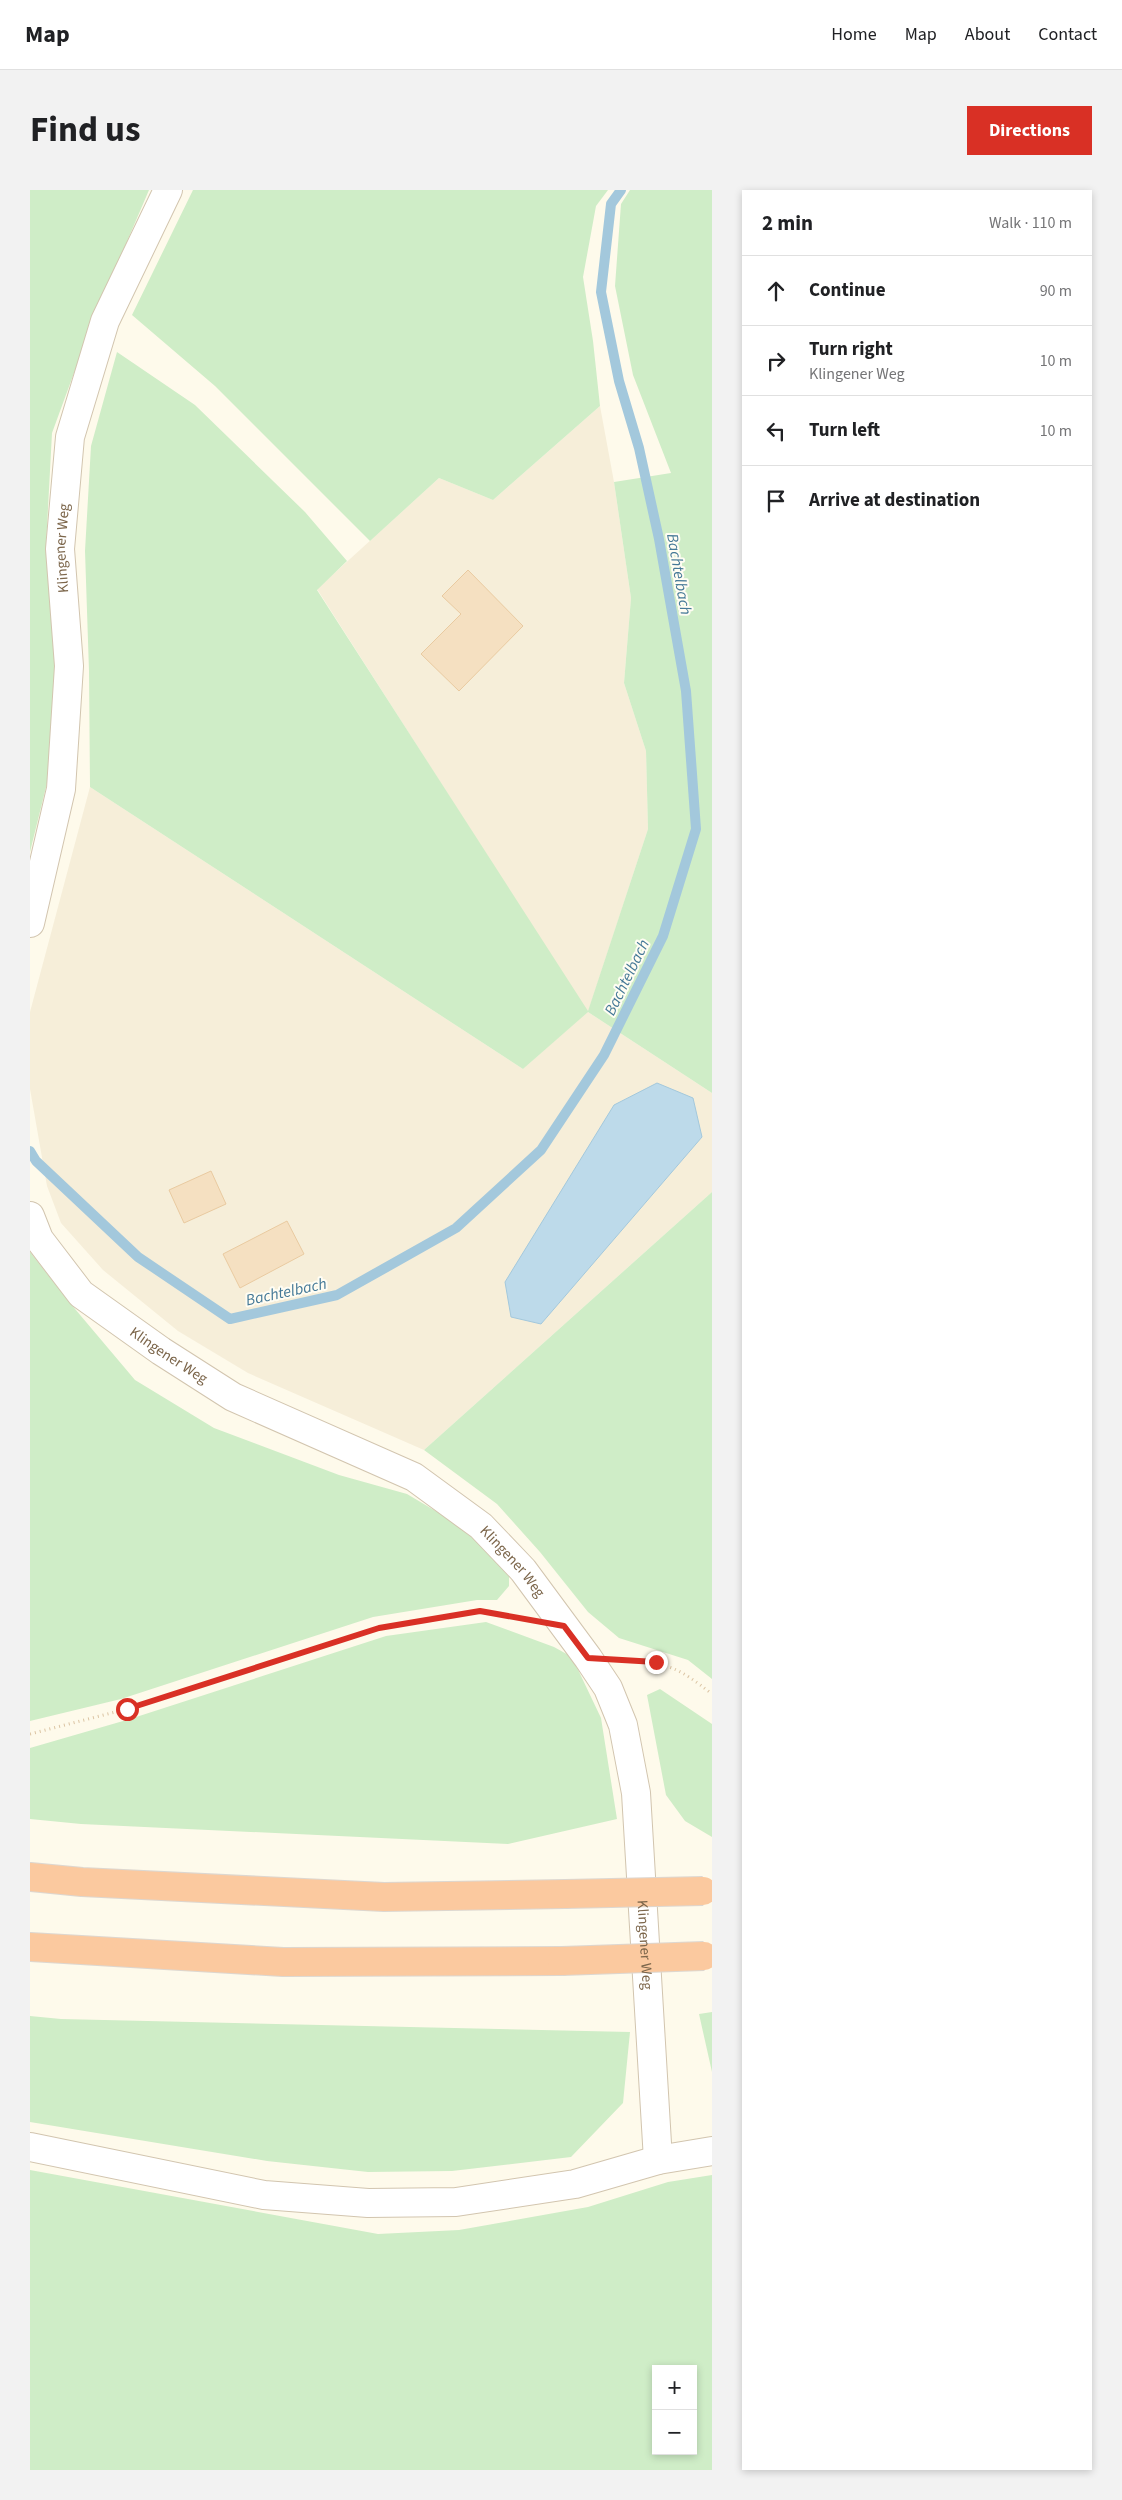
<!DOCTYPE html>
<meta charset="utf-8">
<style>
:root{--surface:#fff;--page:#f2f2f2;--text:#202124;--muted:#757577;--line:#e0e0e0;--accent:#d93025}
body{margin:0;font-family:"Source Sans 3",sans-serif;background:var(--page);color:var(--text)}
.controls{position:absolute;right:15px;bottom:15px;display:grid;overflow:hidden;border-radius:0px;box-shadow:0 2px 8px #0003}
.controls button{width:45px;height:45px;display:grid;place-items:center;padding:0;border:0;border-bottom:1px solid var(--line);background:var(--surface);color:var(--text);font:25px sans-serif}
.stop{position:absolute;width:15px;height:15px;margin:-11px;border:4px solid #d93025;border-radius:50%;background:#fff}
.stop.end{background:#d93025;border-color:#fff;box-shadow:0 1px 5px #0008}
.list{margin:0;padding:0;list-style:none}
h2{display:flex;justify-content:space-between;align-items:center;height:65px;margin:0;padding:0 20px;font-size:21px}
h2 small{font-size:16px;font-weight:400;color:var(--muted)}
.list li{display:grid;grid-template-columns:32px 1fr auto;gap:15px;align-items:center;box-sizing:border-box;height:70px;padding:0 20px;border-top:1px solid var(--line)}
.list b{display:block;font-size:19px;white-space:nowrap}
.list p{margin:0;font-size:16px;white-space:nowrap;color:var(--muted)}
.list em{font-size:16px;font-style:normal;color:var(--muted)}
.icon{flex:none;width:28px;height:28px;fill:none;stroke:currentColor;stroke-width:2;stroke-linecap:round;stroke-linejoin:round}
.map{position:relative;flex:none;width:682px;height:2280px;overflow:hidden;border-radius:0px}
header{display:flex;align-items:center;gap:30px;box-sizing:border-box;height:70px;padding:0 25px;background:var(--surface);border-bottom:1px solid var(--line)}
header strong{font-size:24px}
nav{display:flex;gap:28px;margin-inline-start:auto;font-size:18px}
.intro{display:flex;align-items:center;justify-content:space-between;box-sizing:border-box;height:120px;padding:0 30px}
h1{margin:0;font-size:35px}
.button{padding:12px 22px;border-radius:0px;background:var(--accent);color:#fff;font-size:18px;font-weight:700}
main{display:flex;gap:30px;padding:0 30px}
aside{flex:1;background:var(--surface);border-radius:0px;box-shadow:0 2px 8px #0003}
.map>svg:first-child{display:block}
</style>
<header>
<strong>Map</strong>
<nav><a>Home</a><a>Map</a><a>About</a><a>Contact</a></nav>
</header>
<div class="intro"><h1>Find us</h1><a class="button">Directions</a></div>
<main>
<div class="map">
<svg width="682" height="2280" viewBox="0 0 682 2280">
<rect width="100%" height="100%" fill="#fefaeb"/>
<!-- residential -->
<path fill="#f6eed9" d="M570 216 584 292 601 408 594 493 616 561 618 639 558 822 682 903V1002L394 1260 218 1183 148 1141 73 1080 31 1033 17 996 0 899V822L60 597 493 879 557 822 287 399 409 288 463 310Z"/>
<!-- green -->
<path fill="#cfedc7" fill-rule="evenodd" d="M0 0H119L63 131 22 243 16 356 25 478 17 593 0 662Z
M163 0H578L566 16 553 87 563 151 570 216 463 310 409 288 340 351 185 196 102 125Z
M600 0H682V903L558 822 493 879 60 597 59 481 55 361 61 256 87 162 165 215 275 322 317 371 287 400 558 821 618 639 616 561 594 493 601 408 584 292 641 283 603 185 585 96 591 14Z
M682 1002V1489L658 1470 589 1448 558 1422 510 1362 467 1314 394 1260Z
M0 1062 40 1113 105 1190 184 1238 309 1285 377 1304 446 1345 479 1380V1396L467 1410H447L343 1427 91 1509 0 1531Z
M456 1432 524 1457 542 1467 571 1528 587 1629 478 1654 51 1634 0 1629V1558L100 1529 356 1446Z
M630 1499 682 1534V1647L655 1631 636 1605 617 1505Z
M682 1822V1882L669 1824Z
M0 1826 31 1829 600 1842 593 1913 541 1967 422 1981 338 1982 237 1971 0 1932Z
M0 1980 348 2044 429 2040 558 2017 638 1992 682 1985V2280H0ZM626 2179H663V2261H626Z"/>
<!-- water -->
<path fill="#bddaea" stroke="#a3c8dc" d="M627 893 663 908 672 947 511 1134 481 1127 475 1092 584 915Z"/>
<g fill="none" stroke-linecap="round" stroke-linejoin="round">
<!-- stream -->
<path stroke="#a3c8dc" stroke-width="10" d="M0 961 6 971 108 1067 200 1129 307 1105 426 1038 511 960 574 865 633 746 666 639 656 501 629 349 609 258 589 191 571 102 581 14 591 0"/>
</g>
<!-- building -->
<path fill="#f5e0c1" stroke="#e9caa0" d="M438 380 493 436 429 501 391 464 431 424 412 406Z
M181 981 196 1014 154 1033 139 1000Z
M257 1031 274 1064 210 1098 193 1064Z"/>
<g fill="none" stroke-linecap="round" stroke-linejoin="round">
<defs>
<g id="minor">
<path id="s1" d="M0 733 31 599 39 476 30 359 40 247 75 131 138 0"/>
<path id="s2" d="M0 1026 9 1049 51 1104 131 1161 203 1207 384 1287 451 1336 493 1380 558 1468 578 1498 593 1535 606 1603 628 1970"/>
<path d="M0 1957 234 2005 338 2013 426 2012 545 1994 628 1970 682 1961"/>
</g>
<path id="motorway" d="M0 1687 52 1692 354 1707 535 1704
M0 1757 253 1772 532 1771"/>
</defs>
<!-- minor casing -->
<use href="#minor" stroke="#d2c5af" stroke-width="30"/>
<!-- motorway casing -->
<use href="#motorway" stroke="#ddd7d0" stroke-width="30"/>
<!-- path -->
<path stroke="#dbc4a3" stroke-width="3" stroke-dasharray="1 4" stroke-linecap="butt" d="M596 1470C639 1473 649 1478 682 1504
M0 1544 97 1519 349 1438 450 1421 489 1428"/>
<!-- minor -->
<use href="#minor" stroke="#fff" stroke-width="28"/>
<!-- motorway -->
<use href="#motorway" stroke="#fbc99f" stroke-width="28"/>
<defs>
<path id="motorway-bridge" d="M535 1704 673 1701
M532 1771 674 1766"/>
</defs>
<!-- motorway-bridge casing -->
<use href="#motorway-bridge" stroke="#ddd7d0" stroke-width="30" stroke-linecap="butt"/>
<!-- motorway-bridge -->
<use href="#motorway-bridge" stroke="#fbc99f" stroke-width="28"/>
</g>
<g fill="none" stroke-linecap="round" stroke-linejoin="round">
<!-- route -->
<path stroke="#d93025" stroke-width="6" d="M97 1519 349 1438 450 1421 534 1436 558 1468 626 1472"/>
</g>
<g text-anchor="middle" stroke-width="4" stroke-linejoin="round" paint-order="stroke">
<!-- street labels -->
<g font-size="15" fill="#7c664b" stroke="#fffdf3">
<text dy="5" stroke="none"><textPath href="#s1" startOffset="379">Klingener Weg</textPath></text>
<text dy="5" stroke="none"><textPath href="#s2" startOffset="201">Klingener Weg</textPath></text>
<text dy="5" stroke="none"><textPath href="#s2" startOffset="606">Klingener Weg</textPath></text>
<text dy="5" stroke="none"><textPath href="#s2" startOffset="1026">Klingener Weg</textPath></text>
</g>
<!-- water labels -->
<g font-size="16" font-style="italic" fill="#457997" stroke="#fffdf3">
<text transform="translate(650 384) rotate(80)" y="6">Bachtelbach</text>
<text transform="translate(596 787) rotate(-64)" y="6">Bachtelbach</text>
<text transform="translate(256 1101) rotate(-12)" y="6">Bachtelbach</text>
</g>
</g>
</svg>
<div class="controls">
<button>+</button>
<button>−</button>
</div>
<div class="stop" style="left:97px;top:1519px"></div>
<div class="stop end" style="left:626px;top:1472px"></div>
</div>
<aside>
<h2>2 min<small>Walk · 110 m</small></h2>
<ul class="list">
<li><svg class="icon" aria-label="ahead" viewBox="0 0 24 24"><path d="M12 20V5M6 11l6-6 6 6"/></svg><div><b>Continue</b></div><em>90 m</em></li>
<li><svg class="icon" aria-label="right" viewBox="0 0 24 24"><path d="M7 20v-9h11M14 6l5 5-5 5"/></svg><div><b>Turn right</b><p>Klingener Weg</p></div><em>10 m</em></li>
<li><svg class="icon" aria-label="left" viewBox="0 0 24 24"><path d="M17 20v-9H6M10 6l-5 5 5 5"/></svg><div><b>Turn left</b></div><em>10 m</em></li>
<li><svg class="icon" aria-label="arrive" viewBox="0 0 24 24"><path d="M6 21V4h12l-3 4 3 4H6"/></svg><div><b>Arrive at destination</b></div></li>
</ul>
</aside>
</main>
